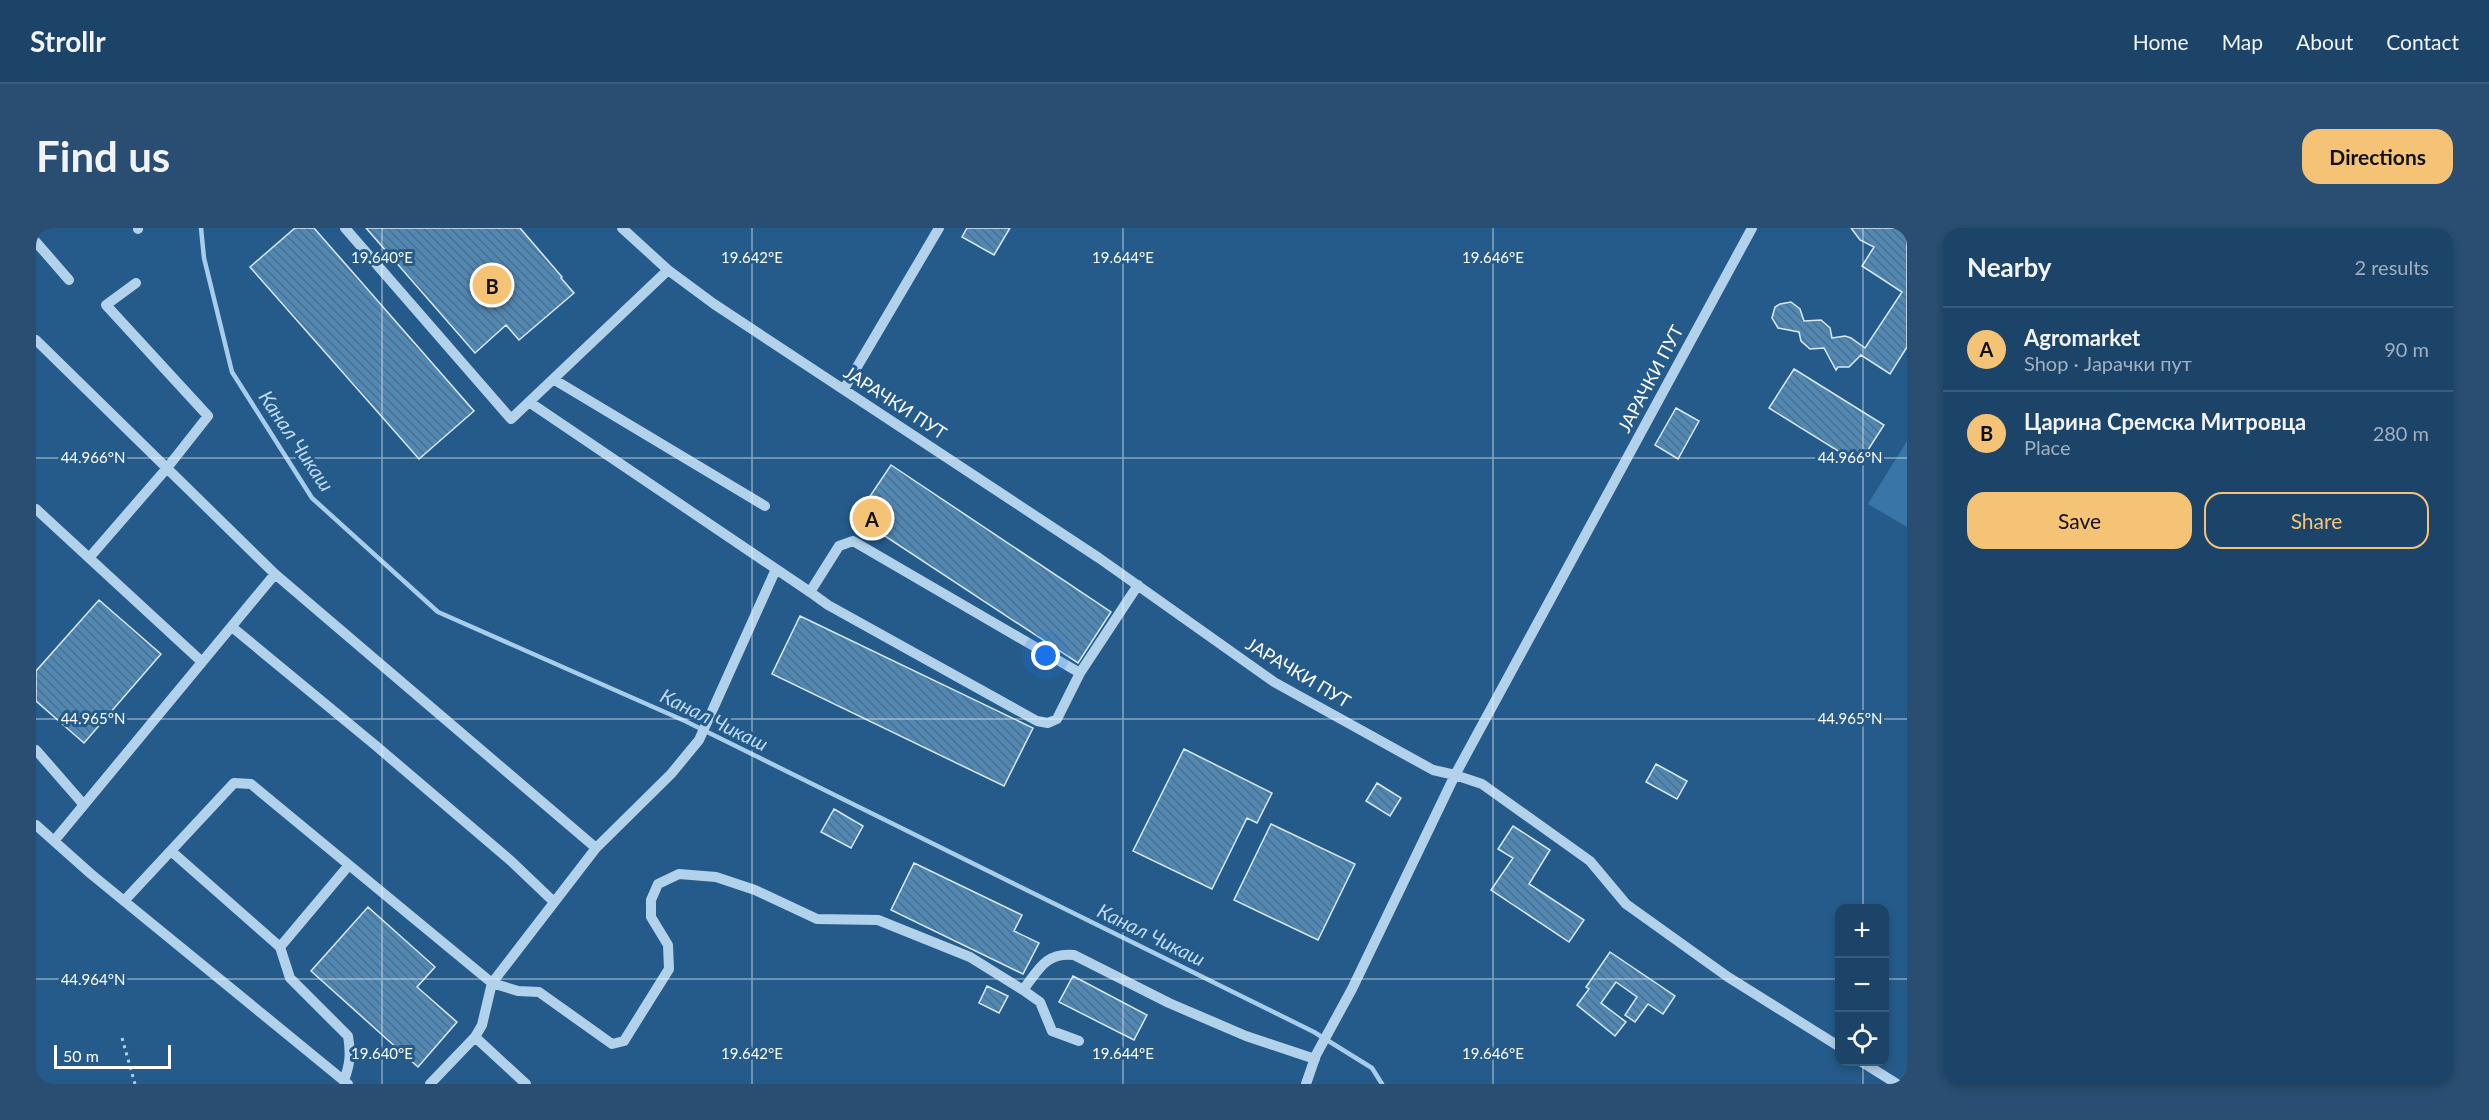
<!DOCTYPE html>
<meta charset="utf-8">
<style>
:root{--surface:#1c4468;--page:#294e71;--text:#f1f3f6;--muted:#a0b0c0;--line:#3a5c7c;--accent:#f4c376}
body{margin:0;font-family:Lato,sans-serif;background:var(--page);color:var(--text)}
.controls{position:absolute;right:18px;bottom:18px;display:grid;overflow:hidden;border-radius:12px;box-shadow:0 3px 9px #0003}
.controls button{width:54px;height:54px;display:grid;place-items:center;padding:0;border:0;border-bottom:2px solid var(--line);background:var(--surface);color:var(--text);font:30px sans-serif}
.scale{position:absolute;left:18px;bottom:15px;width:117px;box-sizing:border-box;padding-left:6px;border:3px solid #fff;border-top:0;font-size:16px;line-height:21px;white-space:nowrap;color:#fff;-webkit-text-stroke:4px #255b8a;paint-order:stroke}
.you{position:absolute;left:1010px;top:428px;width:21px;height:21px;margin:-15px;border:4px solid #fff;border-radius:50%;background:#1a73e8;box-shadow:0 0 0 9px #1a73e833}
.badge{display:grid;place-items:center;width:39px;height:39px;border-radius:50%;background:var(--accent);color:#111;font-size:20px;font-weight:700}
.pin{position:absolute;translate:-50% -50%;border:3px solid #fff;box-shadow:0 2px 6px #0006}
.list{margin:0;padding:0;list-style:none}
h2{display:flex;justify-content:space-between;align-items:center;height:78px;margin:0;padding:0 24px;font-size:26px}
h2 small{font-size:20px;font-weight:400;color:var(--muted)}
.list li{display:grid;grid-template-columns:39px 1fr auto;gap:18px;align-items:center;box-sizing:border-box;height:84px;padding:0 24px;border-top:2px solid var(--line)}
.list b{display:block;font-size:22px;white-space:nowrap}
.list p{margin:0;font-size:20px;white-space:nowrap;color:var(--muted)}
.list em{font-size:20px;font-style:normal;color:var(--muted)}
.actions{display:flex;gap:12px;padding:18px 24px}
.actions a{flex:1;padding:14px 0;border:2px solid var(--accent);border-radius:18px;text-align:center;font-size:21px;color:var(--accent)}
.actions .main{background:var(--accent);color:#111}
.icon{flex:none;width:33px;height:33px;fill:none;stroke:currentColor;stroke-width:2;stroke-linecap:round;stroke-linejoin:round}
.map{position:relative;flex:none;width:1871px;height:856px;overflow:hidden;border-radius:18px}
header{display:flex;align-items:center;gap:36px;box-sizing:border-box;height:84px;padding:0 30px;background:var(--surface);border-bottom:2px solid var(--line)}
header strong{font-size:28px}
nav{display:flex;gap:33px;margin-inline-start:auto;font-size:21px}
.intro{display:flex;align-items:center;justify-content:space-between;box-sizing:border-box;height:144px;padding:0 36px}
h1{margin:0;font-size:42px}
.button{padding:15px 27px;border-radius:18px;background:var(--accent);color:#111;font-size:21px;font-weight:700}
main{display:flex;gap:36px;padding:0 36px}
aside{flex:1;background:var(--surface);border-radius:18px;box-shadow:0 3px 9px #0003}
.map>svg:first-child{display:block}
</style>
<header>
<strong>Strollr</strong>
<nav><a>Home</a><a>Map</a><a>About</a><a>Contact</a></nav>
</header>
<div class="intro"><h1>Find us</h1><a class="button">Directions</a></div>
<main>
<div class="map">
<svg width="1871" height="856" viewBox="0 0 1871 856">
<defs>
<pattern id="building-back-hatch" width="6" height="6" patternUnits="userSpaceOnUse" patternTransform="scale(1.5)"><rect width="6" height="6" fill="#5187b3"/><path d="M-1 5l2 2M0 0l6 6M5-1l2 2" fill="none" stroke="#4f6f8a"/></pattern>
</defs>
<rect width="100%" height="100%" fill="#255b8a"/>
<!-- grass -->
<path fill="#3975a7" d="M1871 213V299L1832 276Z"/>
<g fill="none" stroke-linecap="round" stroke-linejoin="round">
<!-- stream -->
<path stroke="#a7cdeb" stroke-width="4.5" d="M165 0 168 30 196 144 276 270 402 384 649 493 1278 804 1336 840 1346 856"/>
</g>
<!-- building -->
<path fill="url(#building-back-hatch)" stroke="#d7e9f7" stroke-width="1.5" d="M259 0H278L438 183 383 231 214 39Z
M330 0H484L526 49 525 50 538 65 483 112 470 97 439 125Z
M931 0H974L958 27 926 9Z
M1815 0H1871V119L1854 146 1825 127 1813 139H1802L1800 142 1788 120 1774 121 1765 113 1763 104 1742 100 1736 90 1739 79 1744 76 1755 74 1764 81 1768 93 1785 92 1794 100 1796 110 1809 108 1815 110 1829 120 1866 64 1826 38 1838 19 1824 12Z
M1758 141 1848 197 1823 236 1733 180Z
M1640 180 1663 193 1642 231 1619 217Z
M855 237 1075 384 1042 435 820 289Z
M63 372 125 426 48 515 0 473V443Z
M764 388 997 500 968 558 736 446Z
M1148 521 1236 565 1221 595 1211 590 1176 661 1097 623Z
M1620 536 1651 553 1641 571 1610 554Z
M1341 555 1365 570 1354 588 1330 573Z
M798 581 827 598 815 620 785 604Z
M1235 596 1319 636 1282 712 1198 672Z
M1477 598 1514 622 1493 656 1548 692 1533 714 1455 662 1477 630 1462 621Z
M878 635 986 687 978 703 1003 715 987 746 855 682Z
M332 679 399 739 381 759 421 794 382 839 275 743Z
M1574 724 1639 768 1627 786 1612 776 1599 794 1589 787 1601 769 1580 754 1565 775 1590 794 1579 808 1541 777 1553 761 1550 759Z
M1037 748 1111 787 1098 812 1023 774Z
M951 758 972 768 963 785 943 775Z"/>
<g fill="none" stroke-linecap="round" stroke-linejoin="round">
<!-- path -->
<path stroke="#b2d1ea" stroke-width="3" stroke-dasharray="3 4.5" stroke-linecap="butt" d="M86 810 99 856"/>
<!-- minor -->
<path stroke="#b2d1ea" stroke-width="10" d="M102 0V1
M309 0 475 191 632 42
M586 0 632 42 678 76 1063 330 1238 454 1397 542 1419 547 1716 0
M0 14 33 52
M0 112 239 346 560 620
M517 151 729 278
M808 161 903 0
M493 174 774 364 803 318 817 313 1044 445 1102 357
M0 281 166 434
M53 330 131 240 172 188 70 77 100 55
M774 364 792 377 1001 493 1012 495 1021 491 1044 445
M196 399 339 517 475 633 518 674
M0 522 48 577
M0 597 55 646 312 856
M18 613 239 346
M135 623 244 719 254 750 312 808C315 825 314 837 308 852
M88 673 198 555 215 556 456 755 482 763 503 764 576 816 588 813 633 741 632 717 615 689V672L622 656 643 646 680 649 719 662 781 691 842 692 934 729 987 762 1004 774 1016 803 1043 813
M244 719 313 637
M987 762C1003 741 1010 724 1038 727L1133 775 1210 808 1279 831
M439 809 490 856
M1826 834 1861 856
M394 856 439 809 446 797 456 755 560 620 635 546 663 512 740 341
M1270 856 1280 827 1316 761 1419 547 1446 556 1554 633 1590 676 1692 749 1804 819"/>
</g>
<!-- ticks -->
<path fill="none" stroke="#fff" stroke-width="1.5" stroke-opacity="0.45" d="M346 0V856M716 0V856M1087 0V856M1457 0V856M1827 0V680M0 230H1871M0 491H1871M0 751H1804M1848 751H1871M1827 834V856"/>
<g text-anchor="middle" stroke-width="6" stroke-linejoin="round" paint-order="stroke">
<!-- street labels -->
<g font-size="18" fill="#fff" stroke="#255b8a">
<text transform="translate(1615 151) rotate(-62)" y="6">ЈАРАЧКИ ПУТ</text>
<text transform="translate(859 175) rotate(33)" y="6">ЈАРАЧКИ ПУТ</text>
<text transform="translate(1262 445) rotate(31)" y="6">ЈАРАЧКИ ПУТ</text>
</g>
<!-- water labels -->
<g font-size="20" font-style="italic" fill="#bedaf1" stroke="#255b8a">
<text transform="translate(260 213) rotate(56)" y="7">Канал Чикаш</text>
<text transform="translate(678 492) rotate(26)" y="7">Канал Чикаш</text>
<text transform="translate(1115 707) rotate(26)" y="7">Канал Чикаш</text>
</g>
</g>
<g font-size="15" text-anchor="middle" fill="#fff" stroke="#255b8a" stroke-width="6" stroke-linejoin="round" paint-order="stroke">
<text x="346" y="35">19.640°E</text>
<text x="716" y="35">19.642°E</text>
<text x="1087" y="35">19.644°E</text>
<text x="1457" y="35">19.646°E</text>
<text x="57" y="235">44.966°N</text>
<text x="1814" y="235">44.966°N</text>
<text x="57" y="496">44.965°N</text>
<text x="1814" y="496">44.965°N</text>
<text x="57" y="757">44.964°N</text>
<text x="346" y="831">19.640°E</text>
<text x="716" y="831">19.642°E</text>
<text x="1087" y="831">19.644°E</text>
<text x="1457" y="831">19.646°E</text>
</g>
</svg>
<div class="controls">
<button>+</button>
<button>−</button>
<button><svg class="icon" aria-label="locate" viewBox="0 0 24 24"><circle cx="12" cy="12" r="6"/><path d="M12 2v4M12 18v4M2 12h4M18 12h4"/></svg></button>
</div>
<div class="scale">50 m</div>
<div class="you"></div>
<div class="pin badge" style="left:836px;top:290px">A</div>
<div class="pin badge" style="left:456px;top:57px">B</div>
</div>
<aside>
<h2>Nearby<small>2 results</small></h2>
<ul class="list">
<li><span class="badge">A</span><div><b>Agromarket</b><p>Shop · Јарачки пут</p></div><em>90 m</em></li>
<li><span class="badge">B</span><div><b>Царина Сремска Митровца</b><p>Place</p></div><em>280 m</em></li>
</ul>
<div class="actions"><a class="main">Save</a><a>Share</a></div>
</aside>
</main>
